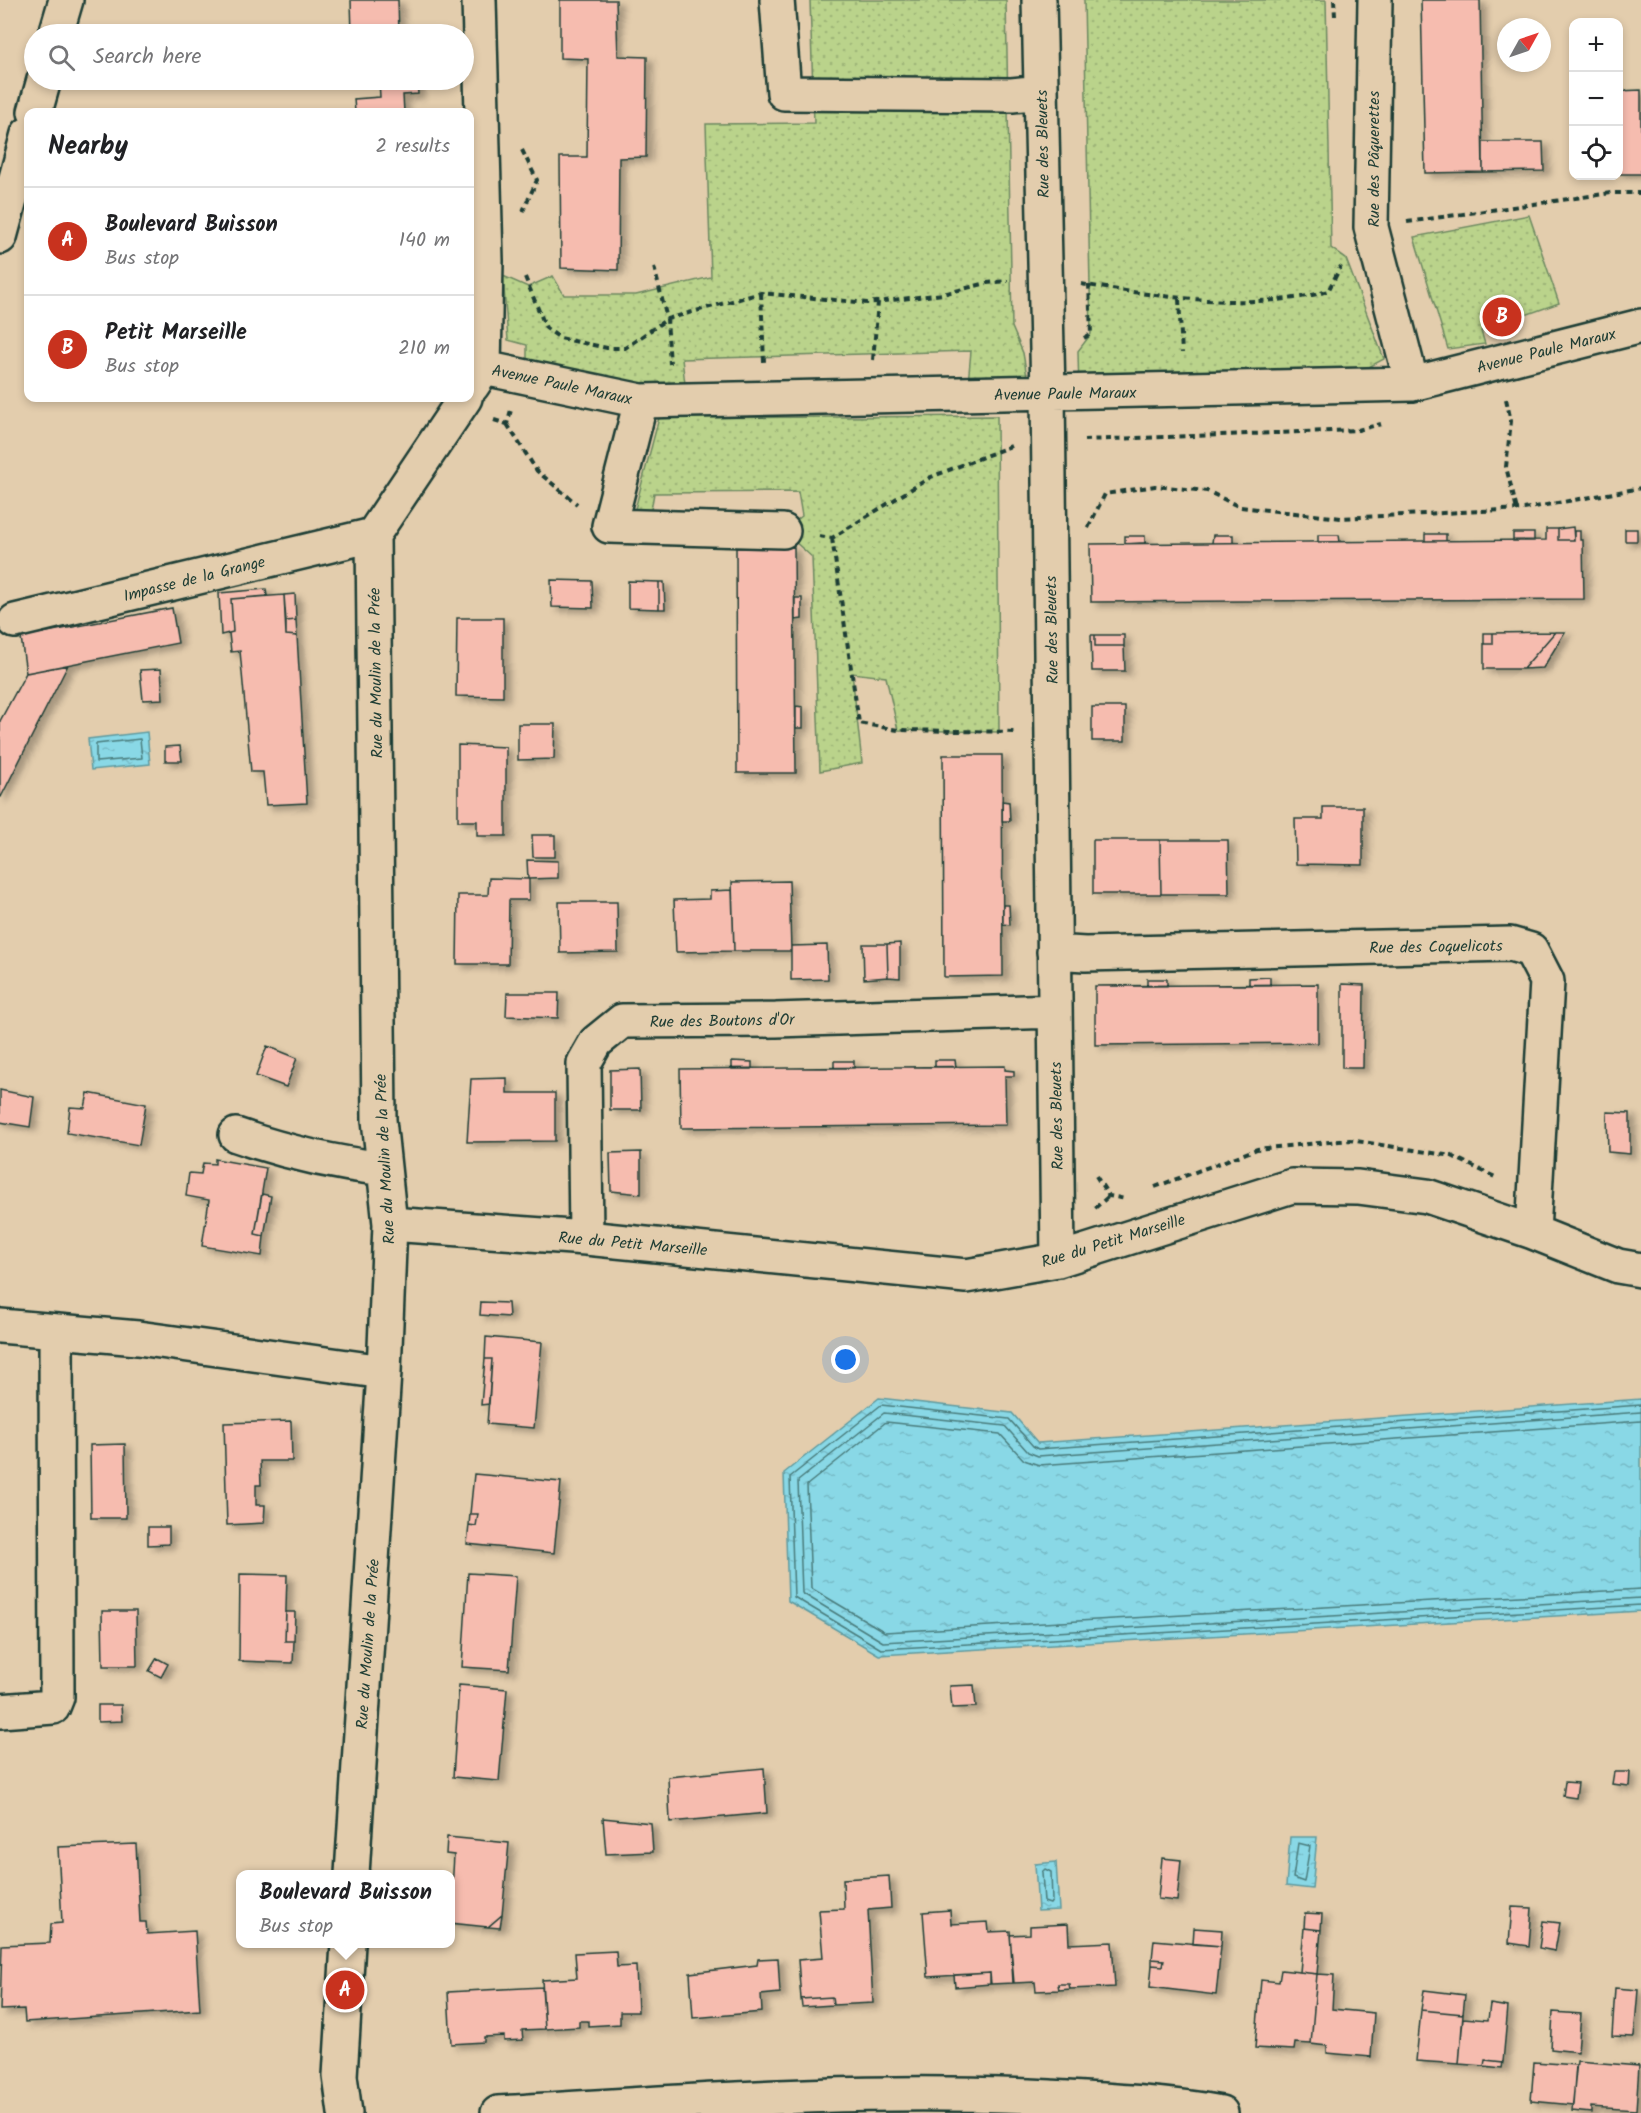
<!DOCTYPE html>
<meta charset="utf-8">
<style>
:root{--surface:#fff;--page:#f2f2f2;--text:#202124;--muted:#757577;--line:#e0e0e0;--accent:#c8321e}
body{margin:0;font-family:Kalam,sans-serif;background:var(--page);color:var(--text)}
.controls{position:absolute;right:18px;top:18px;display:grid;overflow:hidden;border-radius:12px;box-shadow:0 3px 9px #0003}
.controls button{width:54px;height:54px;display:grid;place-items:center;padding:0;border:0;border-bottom:2px solid var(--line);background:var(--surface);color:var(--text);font:30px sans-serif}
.compass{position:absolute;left:1497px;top:18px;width:54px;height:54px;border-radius:50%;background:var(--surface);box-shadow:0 3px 9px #0003;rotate:50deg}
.you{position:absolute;left:846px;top:1360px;width:21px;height:21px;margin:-15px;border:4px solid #fff;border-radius:50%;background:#1a73e8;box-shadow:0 0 0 9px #1a73e833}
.badge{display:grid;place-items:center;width:39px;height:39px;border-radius:50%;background:var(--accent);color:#fff;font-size:20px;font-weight:700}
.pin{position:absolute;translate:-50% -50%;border:3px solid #fff;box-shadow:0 2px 6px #0006}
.popup{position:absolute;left:236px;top:1870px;width:219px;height:78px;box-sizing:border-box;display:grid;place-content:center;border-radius:12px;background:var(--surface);filter:drop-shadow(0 2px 4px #0005);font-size:20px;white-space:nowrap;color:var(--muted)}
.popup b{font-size:22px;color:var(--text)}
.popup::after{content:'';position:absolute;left:50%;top:100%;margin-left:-12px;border:12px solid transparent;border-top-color:var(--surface)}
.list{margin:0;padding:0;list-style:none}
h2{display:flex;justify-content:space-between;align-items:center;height:78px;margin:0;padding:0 24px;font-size:26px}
h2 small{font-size:20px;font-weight:400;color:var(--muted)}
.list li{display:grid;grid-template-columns:39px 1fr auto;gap:18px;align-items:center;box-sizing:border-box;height:108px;padding:0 24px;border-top:2px solid var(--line)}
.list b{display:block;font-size:22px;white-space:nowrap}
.list p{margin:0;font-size:20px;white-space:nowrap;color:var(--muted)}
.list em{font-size:20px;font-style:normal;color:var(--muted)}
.icon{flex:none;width:33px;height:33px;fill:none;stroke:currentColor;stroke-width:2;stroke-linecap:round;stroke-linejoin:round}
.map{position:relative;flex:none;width:1641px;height:2113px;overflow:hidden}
.search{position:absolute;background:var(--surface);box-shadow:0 3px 9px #0003;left:24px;top:24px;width:450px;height:66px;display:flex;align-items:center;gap:15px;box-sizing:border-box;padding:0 21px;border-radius:33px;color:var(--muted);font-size:22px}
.panel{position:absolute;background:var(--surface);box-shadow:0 3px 9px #0003;left:24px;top:108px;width:450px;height:294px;border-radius:12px}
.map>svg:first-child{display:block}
</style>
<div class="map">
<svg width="1641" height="2113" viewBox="0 0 1641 2113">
<defs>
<pattern id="grass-dots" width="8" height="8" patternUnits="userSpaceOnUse" patternTransform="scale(1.5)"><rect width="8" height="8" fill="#bad38b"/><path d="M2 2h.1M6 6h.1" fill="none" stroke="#9fb679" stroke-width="1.8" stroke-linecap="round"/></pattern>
<pattern id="water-ripples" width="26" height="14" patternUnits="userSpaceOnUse" patternTransform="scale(1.5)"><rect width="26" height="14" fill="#89d8e6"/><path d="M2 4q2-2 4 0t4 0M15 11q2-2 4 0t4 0" fill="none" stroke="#76bac6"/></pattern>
<filter id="shadow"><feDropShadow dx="6" dy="4" stdDeviation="3" flood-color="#0004"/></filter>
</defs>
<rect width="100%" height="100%" fill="#e3cdad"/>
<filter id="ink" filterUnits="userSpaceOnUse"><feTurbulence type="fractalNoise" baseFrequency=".0167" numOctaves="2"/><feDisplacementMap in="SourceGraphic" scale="12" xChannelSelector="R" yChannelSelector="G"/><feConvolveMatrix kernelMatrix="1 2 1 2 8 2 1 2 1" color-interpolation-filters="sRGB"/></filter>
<g filter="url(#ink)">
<!-- grass -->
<path fill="url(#grass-dots)" stroke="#6c8860" stroke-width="1.5" d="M810 0H1006L1012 327 1023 353 1030 394 967 395 971 351 682 359 687 400 527 377V345L508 340 503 276 528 287 553 276 564 295H636L711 277 706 124 814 123Z
M1084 0H1326L1331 248 1346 259 1384 359 1333 386 1079 393 1078 351 1091 334Z
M1529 215 1559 303 1481 331 1485 344 1448 349 1414 237Z
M997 416 999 732 898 730 886 677 852 673 862 763 820 771 812 557 783 531 802 516 798 492 654 493 648 527 635 509 659 418Z"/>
<!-- water -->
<path fill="url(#water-ripples)" stroke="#5f9a9f" stroke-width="1.5" d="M147 732 150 764 91 770 88 739Z
M879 1398 1012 1413 1038 1443 1641 1399V1611L879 1655 788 1601 784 1473Z
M1290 1837H1317L1312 1889 1286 1886Z
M1056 1862 1059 1910 1038 1911 1035 1864Z"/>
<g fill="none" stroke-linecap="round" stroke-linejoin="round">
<!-- shore -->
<path stroke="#497b7b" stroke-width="1.5" d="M140 739 142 758 96 762V744Z
M1641 1405 1038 1449 1033 1446 1009 1419 881 1405 790 1477 794 1597 881 1649 1641 1605
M1641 1412 1038 1456 1028 1452 1005 1426 884 1413 798 1481 802 1593 883 1642 1641 1598
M1641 1421 1039 1465 1024 1460 1000 1434 886 1422 807 1485 811 1588 885 1632 1641 1589
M1298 1843 1310 1846 1304 1882 1293 1878Z
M1045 1869 1051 1872 1052 1901 1050 1904 1044 1902 1042 1872Z"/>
</g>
<!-- building -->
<path fill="#f6bcaf" stroke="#1f3d34" stroke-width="1.5" filter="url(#shadow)" d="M351 0H398L399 34H352Z
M560 0H616L618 56 647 57 646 157 619 158 618 270 561 268 560 157H587L588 59 560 58Z
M1421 0H1480L1483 172 1425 173Z
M379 80H417L418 94 403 95 404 112H355L354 99 380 97Z
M1641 90V174H1618V91Z
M1483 142H1543L1544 171 1483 172Z
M1573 527 1574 540H1558V529Z
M1546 529H1558V540H1574V531H1580V540H1583L1584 599 1091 602 1090 544 1546 540Z
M1625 529H1637V541H1625Z
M1513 533H1534V541H1513Z
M1425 534H1446V541H1425Z
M1213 535H1233V543H1212Z
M1318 535H1339L1340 542H1318Z
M1125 536H1145V543L1125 544Z
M794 547 796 773H737L736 548Z
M551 580 592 581 593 608 552 607Z
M628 581 659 582V609L628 608Z
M659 582H664L665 609H659Z
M266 589 267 596 231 599 233 632 221 635 219 593Z
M295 594 296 620 286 621 284 595Z
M284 595 286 635 297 636 307 803 266 805 263 772H251L240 651 231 652 229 633 233 632 231 599Z
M795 598H802V619L795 620Z
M172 608 178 643 26 673 21 637Z
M457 618H503V697L456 696Z
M296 620 297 636 286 635V621Z
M1555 632 1523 669H1484V644H1493V633Z
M1555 632H1565L1543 668 1523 669Z
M1484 633H1493V644H1484Z
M1091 635H1095V646H1124L1125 671H1092Z
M1095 635H1124V646H1095Z
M68 665 1 797H0V721L26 673Z
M161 669 163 699 143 700 140 670Z
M796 706 803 707V728H796Z
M1092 707H1125V741H1092Z
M518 724H555L554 759 518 760Z
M458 745 506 747V836H477V821H458Z
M180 746 182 761H165V747Z
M943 755H1002L1003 976 944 977Z
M1002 801 1009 802 1010 821H1002Z
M1323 807H1363V865L1296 864 1295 819H1323Z
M532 835H555V857H533Z
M1093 840H1160L1161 894H1093Z
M1160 840H1228L1229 894H1161Z
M527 860 558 861V878L529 879V900H509L508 964H457L458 895H488L489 878 528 879Z
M789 881 791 951H734L732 882Z
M732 890 734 951 676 952 674 900 710 899V891Z
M559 902H617L618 952 560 953Z
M1003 905H1009L1010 925 1003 924Z
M900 943V978L888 977 887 944Z
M863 944H887L888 977 864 979Z
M827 945 828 979 791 980V946Z
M1270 977V985H1249V978Z
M1147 979H1167V986H1147Z
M1318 984V1043L1095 1045V986Z
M1342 984 1364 985 1363 1068H1342Z
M507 993H559L558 1018 506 1016Z
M267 1046 297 1058 286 1087 256 1076Z
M935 1060H955L956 1067H935Z
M732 1061 752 1062V1069H732Z
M834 1061H854V1068H834Z
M1005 1066V1070L1014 1071V1076H1005L1006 1125 681 1128 680 1069Z
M640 1069 641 1110H610V1070Z
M507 1078V1093H555V1141L467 1142 471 1079Z
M0 1090 34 1097 30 1127 0 1122Z
M88 1093 146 1104 139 1145 67 1133 70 1107 85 1108Z
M1607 1112 1630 1113V1154L1608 1152Z
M641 1152V1194L611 1191 610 1153Z
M215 1159 266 1168 255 1234 264 1236 262 1256 202 1246 209 1200 186 1196 189 1173 201 1174 203 1163 215 1164Z
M262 1194 271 1196 264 1236 255 1234Z
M481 1302 508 1303 509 1317 480 1315Z
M486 1337 542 1342 534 1428 487 1424 492 1359H485Z
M485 1359H492L489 1404 481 1405Z
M291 1421 292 1461H260L261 1485H256V1505H265L264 1523 227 1525 224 1423Z
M125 1444 126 1518H91L90 1445Z
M474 1474 561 1482 554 1553 467 1544 469 1525 476 1526 478 1514H470Z
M470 1514H478L476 1526 469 1525Z
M148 1527H169V1544L148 1545Z
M468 1573 516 1576 509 1670 462 1667Z
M240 1574 287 1575 285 1641H294L293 1663 239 1661Z
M102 1611H136L137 1666H103Z
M286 1612H295L294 1641H285Z
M157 1658 168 1664 161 1677 149 1671Z
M459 1685 507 1689 499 1781 453 1777Z
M974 1685 976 1707 952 1708 950 1686Z
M98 1705H121L122 1721 98 1722Z
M764 1768 767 1813 670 1822 668 1777Z
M1614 1772H1630L1629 1786 1612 1784Z
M1565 1782 1578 1783 1576 1798 1563 1796Z
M603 1818 651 1823 653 1852 606 1854Z
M447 1837 509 1843 502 1915 488 1927 450 1923 454 1855 446 1854Z
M136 1844 140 1922H146L147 1934 195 1931 200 2010 25 2022 24 2009 0 2010 2 1945 50 1943 51 1924 62 1923 58 1847Z
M1162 1858 1181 1860 1177 1901 1158 1899Z
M889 1876 891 1908 868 1910 873 2003 833 2005 832 1997 801 1999 798 1960 823 1958 819 1910 844 1909 843 1879Z
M1512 1907 1532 1908 1529 1946 1509 1943Z
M950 1910 951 1924 988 1922 989 1932 1010 1931 1013 1983 991 1984 990 1973 928 1977 923 1912Z
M1305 1913 1322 1914 1321 1930 1304 1928Z
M502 1915 500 1928 488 1927Z
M1543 1921 1560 1923 1555 1951 1539 1948Z
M1068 1924 1069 1944 1112 1942 1115 1987 1070 1989 1069 1984H1058L1059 1990 1036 1991 1035 1982 1014 1983 1010 1935 1030 1934V1926Z
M1194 1928 1222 1930 1221 1946 1193 1944Z
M1304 1928 1321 1930 1317 1974 1300 1972Z
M1154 1940 1221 1946 1216 1995 1150 1987 1152 1965 1163 1966 1164 1960 1152 1959Z
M616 1951 617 1967 636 1966 638 2012H620V2024L588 2026V2021H579V2027L545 2029 542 1980 577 1978 575 1953Z
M778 1958 780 1993 761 1995 762 2012 693 2018 690 1973 757 1965 758 1959Z
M1152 1959 1164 1960 1163 1966 1152 1965Z
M1281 1970 1317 1974 1311 2044 1295 2043 1294 2050 1255 2048 1261 1980 1279 1982Z
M990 1973V1984L955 1987 954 1975Z
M1317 1974 1334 1975 1332 2009 1374 2013 1371 2057 1327 2053V2046L1311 2044Z
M1058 1984H1069L1070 1989 1059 1990Z
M542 1987 545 2029 522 2030 523 2040 504 2041V2036L484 2037V2042L451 2044 448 1992Z
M1615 1988 1638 1990 1634 2037 1612 2036Z
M1424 1990 1465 1995 1463 2014 1421 2010Z
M832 1997 833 2005 802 2007 801 1999Z
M1490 2004 1508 2007 1503 2062 1485 2060 1484 2066 1459 2064 1463 2018 1488 2020Z
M1421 2010 1463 2014 1459 2064 1416 2061Z
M1553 2012 1581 2014 1578 2052 1551 2049Z
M1485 2060 1503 2062 1502 2068 1484 2066Z
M1577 2061 1639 2066 1636 2110 1591 2107V2113L1572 2111Z
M1534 2062 1576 2065 1573 2105 1531 2101Z"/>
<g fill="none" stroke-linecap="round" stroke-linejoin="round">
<defs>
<path id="minor" d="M777 0 784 93 1012 95 1041 92
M1039 0 1048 393 1058 1260
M1375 0 1371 227 1412 384
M484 368 641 401 1412 384 1641 326
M472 386 484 368 486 261 479 0
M641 401 609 526 783 531
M15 621 373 535
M1054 952 1085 954 1510 944 1531 950 1547 981 1533 1232
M236 1135C285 1152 333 1163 384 1169
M390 1224 586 1238 966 1276 1058 1260 1292 1186 1358 1187 1427 1196 1533 1232 1618 1266 1641 1270
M586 1238 584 1063 596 1042 622 1021 776 1020 1055 1011
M0 1326 138 1338 384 1372
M0 1711 53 1707 57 1697 56 1331
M352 1874 384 1372 390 1224 379 1120 373 535 465 398
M345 2113 340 2076 348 1944
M498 2113C682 2102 865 2087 1050 2097 1106 2100 1165 2103 1221 2113"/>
<path id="major" d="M56 34 66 0
M35 112 44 80
M0 237 28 134"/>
</defs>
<!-- minor casing -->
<use href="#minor" stroke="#1f3d34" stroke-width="38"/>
<!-- major casing -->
<use href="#major" stroke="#1f3d34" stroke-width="38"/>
<!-- path -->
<path stroke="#1f3d34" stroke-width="4" stroke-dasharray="6 4.5" stroke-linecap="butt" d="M1334 0 1335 16
M522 150 537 180 523 211
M1407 222 1611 193H1641
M654 267 667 319 670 364
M525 277 546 328 560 338 607 348H625L667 319 761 293 867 303 943 294 987 283 1008 281
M1081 284C1154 296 1257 312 1328 291L1341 266
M761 293 764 362
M1179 299 1182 353
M1084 338 1091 334 1089 285
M873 360 878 302
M1506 399 1511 421 1506 467 1517 510
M494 420 507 424 511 410
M507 424 537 471 577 504
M1084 440 1358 430 1381 424
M1088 528 1105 494 1155 486 1207 491 1240 507 1341 518 1524 509 1641 488
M819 536 832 538 931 477 1011 446
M832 538 859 723 898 730 1015 732
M1096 1176 1109 1196 1126 1199
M1155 1187 1257 1149 1350 1140 1452 1156 1497 1178
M1095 1208 1109 1196"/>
<!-- minor -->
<use href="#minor" stroke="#e3cdad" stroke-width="33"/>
<!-- major -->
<use href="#major" stroke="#e3cdad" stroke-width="33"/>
</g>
</g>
<g text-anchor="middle" stroke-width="6" stroke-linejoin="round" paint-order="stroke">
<!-- street labels -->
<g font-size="16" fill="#1f3d34" stroke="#e3cdad">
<text transform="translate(1042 144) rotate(-91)" y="6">Rue des Bleuets</text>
<text transform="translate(1373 159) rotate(-90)" y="6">Rue des Pâquerettes</text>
<text transform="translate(1546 350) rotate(-14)" y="6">Avenue Paule Maraux</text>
<text transform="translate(562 384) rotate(12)" y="6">Avenue Paule Maraux</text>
<text transform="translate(1065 393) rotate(-1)" y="6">Avenue Paule Maraux</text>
<text transform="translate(194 578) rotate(-14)" y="6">Impasse de la Grange</text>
<text transform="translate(1051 630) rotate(-91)" y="6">Rue des Bleuets</text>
<text transform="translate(375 673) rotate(-91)" y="6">Rue du Moulin de la Prée</text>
<text transform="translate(1436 946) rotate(-1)" y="6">Rue des Coquelicots</text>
<text transform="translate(722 1020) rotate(-1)" y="6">Rue des Boutons d'Or</text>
<text transform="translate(1056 1116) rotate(-91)" y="6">Rue des Bleuets</text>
<text transform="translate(384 1159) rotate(-93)" y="6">Rue du Moulin de la Prée</text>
<text transform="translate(1113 1240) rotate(-17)" y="6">Rue du Petit Marseille</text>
<text transform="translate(633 1243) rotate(5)" y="6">Rue du Petit Marseille</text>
<text transform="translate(367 1644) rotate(-86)" y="6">Rue du Moulin de la Prée</text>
</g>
</g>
</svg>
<div class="controls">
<button>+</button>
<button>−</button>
<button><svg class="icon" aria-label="locate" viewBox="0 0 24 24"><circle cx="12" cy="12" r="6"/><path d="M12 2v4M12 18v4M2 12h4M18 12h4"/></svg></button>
</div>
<svg class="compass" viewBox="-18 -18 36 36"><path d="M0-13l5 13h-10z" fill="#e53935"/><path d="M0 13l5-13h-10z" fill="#757577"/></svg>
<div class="you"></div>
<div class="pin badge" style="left:345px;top:1990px">A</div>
<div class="popup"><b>Boulevard Buisson</b>Bus stop</div>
<div class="pin badge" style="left:1502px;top:317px">B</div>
<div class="search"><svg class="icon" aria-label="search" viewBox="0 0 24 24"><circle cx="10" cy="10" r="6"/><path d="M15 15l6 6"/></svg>Search here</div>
<section class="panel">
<h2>Nearby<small>2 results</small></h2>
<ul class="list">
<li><span class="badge">A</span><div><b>Boulevard Buisson</b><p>Bus stop</p></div><em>140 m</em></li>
<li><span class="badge">B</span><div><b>Petit Marseille</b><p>Bus stop</p></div><em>210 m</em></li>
</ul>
</section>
</div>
